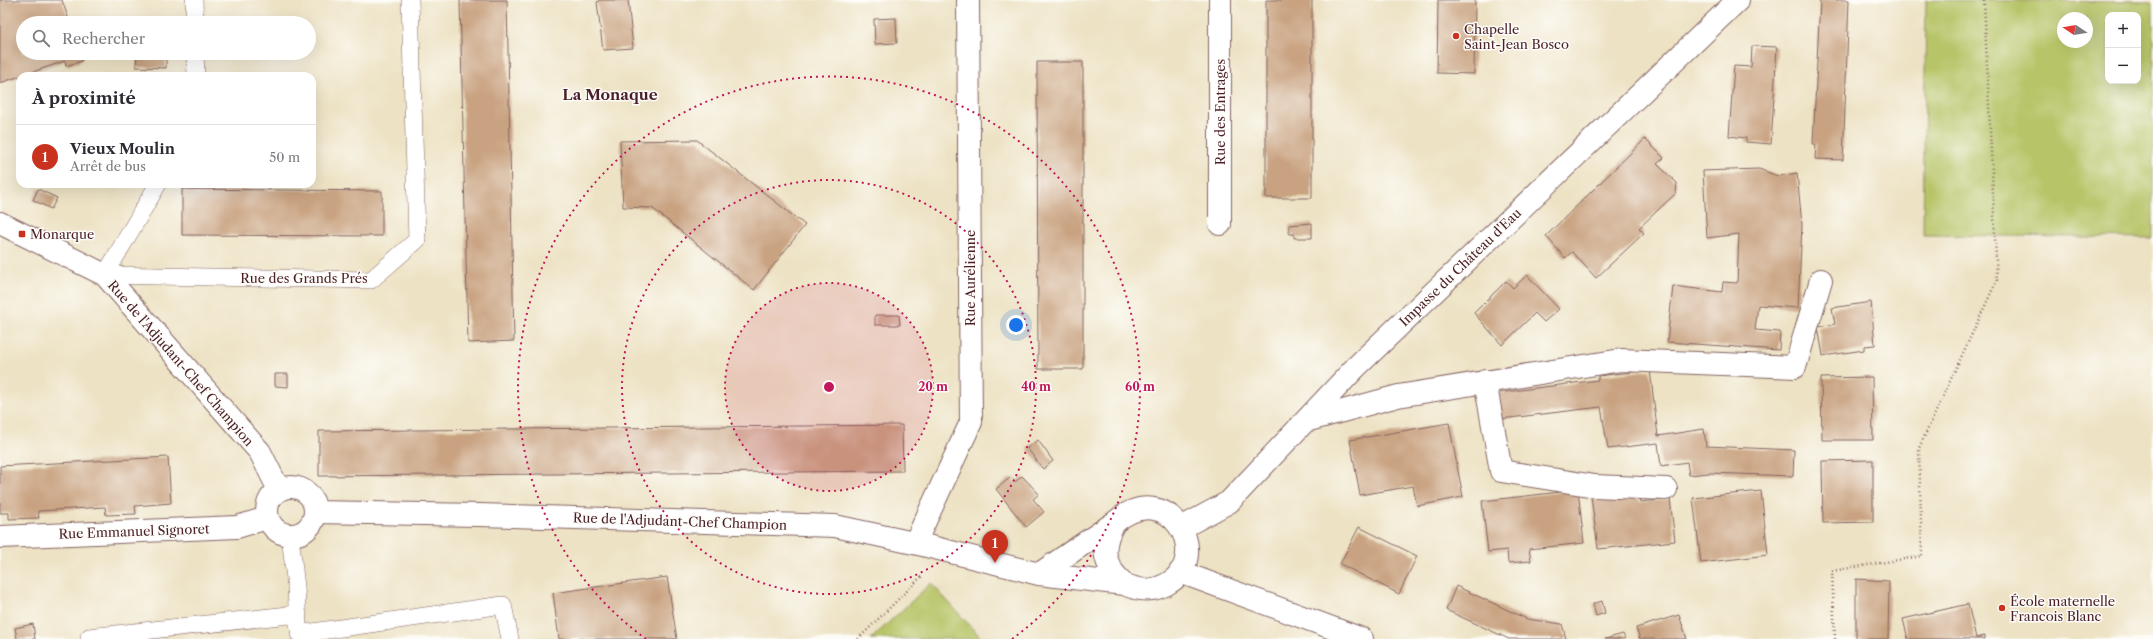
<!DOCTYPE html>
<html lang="fr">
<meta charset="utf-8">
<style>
:root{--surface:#fff;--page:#f7f7f7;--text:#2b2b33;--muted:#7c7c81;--line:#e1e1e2;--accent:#c8321e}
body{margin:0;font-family:"Libre Caslon Text",serif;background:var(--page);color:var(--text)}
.controls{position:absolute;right:12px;top:12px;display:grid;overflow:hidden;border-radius:8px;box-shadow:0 4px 16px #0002}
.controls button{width:36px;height:36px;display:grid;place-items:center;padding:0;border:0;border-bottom:1px solid var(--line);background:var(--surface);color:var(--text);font:20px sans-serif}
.compass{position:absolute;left:2057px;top:12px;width:36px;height:36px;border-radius:50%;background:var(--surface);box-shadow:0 4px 16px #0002;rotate:282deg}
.you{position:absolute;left:1016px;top:325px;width:14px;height:14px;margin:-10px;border:3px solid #fff;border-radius:50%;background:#1a73e8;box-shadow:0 0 0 6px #1a73e833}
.badge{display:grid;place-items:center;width:26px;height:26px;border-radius:50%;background:var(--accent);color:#fff;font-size:13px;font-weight:700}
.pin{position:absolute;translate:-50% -33px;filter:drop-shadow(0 1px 2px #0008)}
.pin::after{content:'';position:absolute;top:21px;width:14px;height:12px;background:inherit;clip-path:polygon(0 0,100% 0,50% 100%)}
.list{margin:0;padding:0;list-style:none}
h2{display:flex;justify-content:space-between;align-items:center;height:52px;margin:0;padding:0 16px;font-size:17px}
h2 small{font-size:13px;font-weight:400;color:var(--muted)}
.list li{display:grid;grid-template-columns:26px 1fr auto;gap:12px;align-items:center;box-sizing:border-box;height:64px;padding:0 16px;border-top:1px solid var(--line)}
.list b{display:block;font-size:15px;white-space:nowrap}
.list p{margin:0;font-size:13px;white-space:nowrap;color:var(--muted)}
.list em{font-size:13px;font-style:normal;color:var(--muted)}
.icon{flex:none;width:22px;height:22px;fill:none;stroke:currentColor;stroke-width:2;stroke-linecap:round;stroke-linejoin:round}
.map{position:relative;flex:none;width:2153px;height:639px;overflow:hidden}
.search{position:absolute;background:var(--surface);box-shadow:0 4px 16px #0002;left:16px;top:16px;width:300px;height:44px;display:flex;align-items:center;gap:10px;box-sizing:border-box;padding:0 14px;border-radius:22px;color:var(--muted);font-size:15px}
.panel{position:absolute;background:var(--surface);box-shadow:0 4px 16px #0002;left:16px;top:72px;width:300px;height:116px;border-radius:12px}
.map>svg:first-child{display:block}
</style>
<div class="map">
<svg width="2153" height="639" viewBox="0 0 2153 639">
<rect width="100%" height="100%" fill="#fdfcf7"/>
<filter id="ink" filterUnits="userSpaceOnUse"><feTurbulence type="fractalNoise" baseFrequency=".025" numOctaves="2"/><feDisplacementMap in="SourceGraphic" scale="8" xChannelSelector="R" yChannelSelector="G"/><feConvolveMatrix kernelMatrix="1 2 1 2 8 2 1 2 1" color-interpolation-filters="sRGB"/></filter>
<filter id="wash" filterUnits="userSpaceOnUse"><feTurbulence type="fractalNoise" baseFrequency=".012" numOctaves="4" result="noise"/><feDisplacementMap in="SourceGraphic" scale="16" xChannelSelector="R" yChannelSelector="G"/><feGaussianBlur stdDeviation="0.9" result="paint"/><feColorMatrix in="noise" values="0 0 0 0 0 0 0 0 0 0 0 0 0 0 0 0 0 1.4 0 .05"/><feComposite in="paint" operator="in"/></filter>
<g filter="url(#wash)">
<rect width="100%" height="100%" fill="#ede2c4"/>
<!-- green -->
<path fill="#b7c467" stroke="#807249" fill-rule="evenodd" d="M1926 0 2153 2V238L1923 235ZM2108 15H2138V81H2108ZM2063 18H2087V42H2063Z
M931 583 982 639H871L927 587Z"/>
<g id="blocks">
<!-- building -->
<path fill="#c9a381" d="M0 0H62L70 23H23V53H80L82 61 66 66 65 61 0 83Z
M460 0H507L514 341 468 343Z
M600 0H628L633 48 603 50 597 2Z
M1266 0H1312V198H1266Z
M1438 0H1475L1474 74 1437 73Z
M1820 0H1849L1843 160 1815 159 1816 144H1813Z
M896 18 897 43 875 44 874 19Z
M1752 46 1777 47 1771 144 1746 142V138L1729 136 1734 66 1751 67Z
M137 53H166V68L136 67Z
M1037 62H1083V369H1038Z
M1645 139 1664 158 1657 164 1677 183 1676 193 1639 228 1644 233 1596 278 1572 252 1565 258 1546 236Z
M697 140 805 225 754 290 652 208 623 207 620 141Z
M1759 169 1778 176 1797 173 1802 225 1798 308 1758 305 1755 330 1780 332 1779 350 1667 342 1673 286 1722 292 1723 282 1737 283 1739 234 1707 238 1703 171Z
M38 189 57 198 51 209 33 200Z
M182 189 382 191V236L182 235Z
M1312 223V238H1294V234H1289V225Z
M1527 275 1559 309 1544 322 1535 313 1502 345 1474 313 1506 281 1513 288Z
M1871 302 1875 345 1864 346V350L1823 356 1818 327 1835 324 1832 308Z
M875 315H899L900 325H875Z
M1650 370 1658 436 1704 429 1706 446 1794 450 1793 476 1709 473 1689 475 1687 462 1661 466 1658 443 1608 449 1601 407 1493 420 1490 394 1598 380V376Z
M275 374H288V387L275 386Z
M1872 377 1873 440H1822L1821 378Z
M1449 423 1463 497 1417 506 1413 486 1360 495 1350 440Z
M902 425 903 471 319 476V431Z
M1038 440 1053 461 1043 469 1027 448Z
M168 457 171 503 135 506 136 514 106 515 105 507 38 511 39 518 9 519V513H0V466Z
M1873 460V522L1823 523 1822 461Z
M1022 476 1039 494 1033 499 1044 512 1026 527 996 489 1011 477 1015 482Z
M1578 490 1584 543 1529 549 1531 561 1508 563 1507 550 1488 552 1482 501Z
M1636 491 1640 502 1670 499 1675 541 1598 549 1591 496Z
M1761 491 1768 555 1701 563 1693 498Z
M1359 527 1417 556 1399 594 1340 564Z
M667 577 677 639H559L553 593Z
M1856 579 1889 581 1888 639H1856Z
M1456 586 1527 619 1562 624 1566 639H1509L1446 610Z
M1602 601 1605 613 1596 616 1593 604Z
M1968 604 1976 638 1985 636V639H1908L1903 619Z
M1679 615 1687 639H1640L1636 628Z
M33 624 35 639H17L15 628Z
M1623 634 1625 639H1605Z"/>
</g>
</g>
<g filter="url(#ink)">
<use href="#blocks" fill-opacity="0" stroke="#836361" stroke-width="1"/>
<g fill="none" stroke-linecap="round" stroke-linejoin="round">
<defs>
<path id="lane" d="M194 0 195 23
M195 53 196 76
M158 184 105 275 371 280 417 240 410 0
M290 536 296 587 298 625
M299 634 503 605 510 639
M90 639 89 637 298 614"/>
<path id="street" d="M0 223 105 275 260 452 279 490
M1220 224V0
M1485 381 1501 471 1595 486 1666 489
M1306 421 1398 396 1621 360 1795 367 1821 280
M267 511a24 24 0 1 1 48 0a24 24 0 1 1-48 0Z
M315 512 479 515 835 526 923 545 1039 574 1124 584C1139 591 1152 592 1167 584 1215 558 1169 475 1114 523L1039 574
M1114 523C1100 548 1103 565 1124 584
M1181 528 1229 502 1355 368 1738 0
M0 537 237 527 267 518
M915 543 971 422 968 0
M1180 572 1362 639"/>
</defs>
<!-- lane casing -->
<use href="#lane" stroke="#836361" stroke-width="18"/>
<!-- street casing -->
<use href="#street" stroke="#836361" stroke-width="24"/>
<!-- path -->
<path stroke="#836361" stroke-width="2.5" stroke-dasharray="1 3" stroke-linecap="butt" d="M858 639 923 575
M1835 639 1832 571 1922 556 1919 448 1997 280 1984 0"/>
<!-- lane -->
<use href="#lane" stroke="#fff" stroke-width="17"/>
<!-- street -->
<use href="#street" stroke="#fff" stroke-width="22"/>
</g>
</g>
<!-- distance rings -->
<circle cx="829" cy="387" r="104" fill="#c2185b" fill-opacity=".12"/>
<g fill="none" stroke="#c2185b" stroke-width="2" stroke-dasharray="2 4">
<circle cx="829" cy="387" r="104"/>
<circle cx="829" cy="387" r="207"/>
<path d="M646 639A311 311 0 1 1 1012 639"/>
</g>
<!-- markers -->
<g fill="#c8321e" stroke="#fdfcf7" stroke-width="1.5">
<circle cx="1456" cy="36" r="4"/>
<rect x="18" y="230" width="8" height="8" rx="2"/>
<circle cx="2002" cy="608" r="4"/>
</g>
<g text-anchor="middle" stroke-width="3" stroke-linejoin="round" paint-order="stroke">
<!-- poi labels -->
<g font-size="13" fill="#4a1f2b" stroke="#fdfcf7" text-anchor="start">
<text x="1464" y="34">Chapelle<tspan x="1464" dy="15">Saint-Jean Bosco</tspan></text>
<text x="30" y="239">Monarque</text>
<text x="2010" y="606">École maternelle<tspan x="2010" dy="15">Francois Blanc</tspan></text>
</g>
<!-- street labels -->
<g font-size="13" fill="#4a1f2b" stroke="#fdfcf7">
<text transform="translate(1220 112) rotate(-90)" y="5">Rue des Entrages</text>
<text transform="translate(1460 267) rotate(-44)" y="5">Impasse du Château d'Eau</text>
<text x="304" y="283">Rue des Grands Prés</text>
<text transform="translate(970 278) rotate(-90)" y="5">Rue Aurélienne</text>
<text transform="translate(181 363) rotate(49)" y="5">Rue de l'Adjudant-Chef Champion</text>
<text transform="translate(680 521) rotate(2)" y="5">Rue de l'Adjudant-Chef Champion</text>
<text transform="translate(134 531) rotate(-2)" y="5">Rue Emmanuel Signoret</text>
</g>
<!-- quarter labels -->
<g font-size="15" font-weight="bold" fill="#4a1f2b" stroke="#fdfcf7">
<text x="610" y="100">La Monaque</text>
</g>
</g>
<circle cx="829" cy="387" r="6" fill="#c2185b" stroke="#fdfcf7" stroke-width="2"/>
<g font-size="12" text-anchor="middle" font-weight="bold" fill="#c2185b" stroke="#fdfcf7" stroke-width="3" stroke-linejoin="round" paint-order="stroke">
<text x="933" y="391">20 m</text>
<text x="1036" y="391">40 m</text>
<text x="1140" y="391">60 m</text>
</g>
</svg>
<div class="controls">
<button>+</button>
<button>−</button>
</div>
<svg class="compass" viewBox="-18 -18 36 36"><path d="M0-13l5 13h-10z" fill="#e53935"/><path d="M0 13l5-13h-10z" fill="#7c7c81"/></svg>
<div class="you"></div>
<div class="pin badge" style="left:995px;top:563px">1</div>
<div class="search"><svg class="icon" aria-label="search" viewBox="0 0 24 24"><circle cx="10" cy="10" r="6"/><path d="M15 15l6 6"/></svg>Rechercher</div>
<section class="panel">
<h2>À proximité<small></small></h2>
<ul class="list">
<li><span class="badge">1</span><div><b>Vieux Moulin</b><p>Arrêt de bus</p></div><em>50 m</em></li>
</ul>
</section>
</div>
